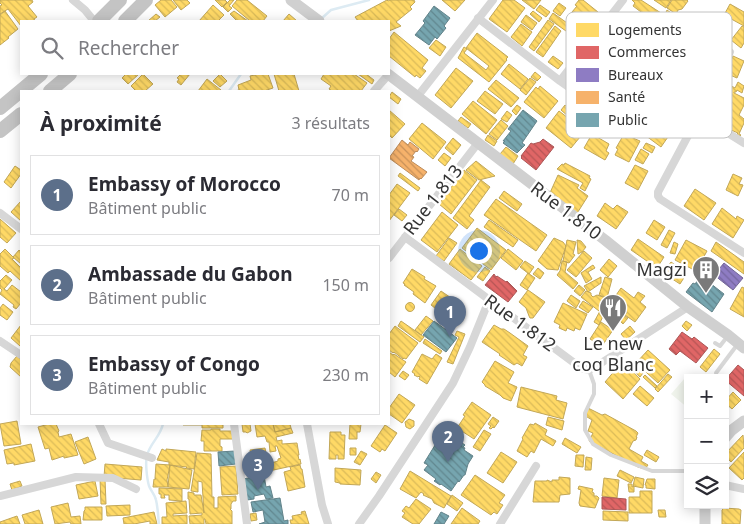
<!DOCTYPE html>
<html lang="fr">
<meta charset="utf-8">
<style>
:root{--surface:#fff;--page:#f2f2f3;--text:#2b2b33;--muted:#7c7c81;--line:#e1e1e2;--accent:#b45309}
body{margin:0;font-family:"Noto Sans",sans-serif;background:var(--page);color:var(--text)}
.controls{position:absolute;right:15px;bottom:15px;display:grid;overflow:hidden;border-radius:0px;box-shadow:0 2px 12px #0003}
.controls button{width:45px;height:45px;display:grid;place-items:center;padding:0;border:0;border-bottom:1px solid var(--line);background:var(--surface);color:var(--text);font:25px sans-serif}
.you{position:absolute;left:478px;top:250px;width:18px;height:18px;margin:-12px;border:4px solid #fff;border-radius:50%;background:#1a73e8;box-shadow:0 0 0 8px #1a73e833}
.badge{display:grid;place-items:center;width:32px;height:32px;border-radius:50%;background:var(--accent);color:#fff;font-size:16px;font-weight:700}
.pin{position:absolute;translate:-50% -41px;filter:drop-shadow(0 1px 2px #0008)}
.pin::after{content:'';position:absolute;top:26px;width:18px;height:15px;background:inherit;clip-path:polygon(0 0,100% 0,50% 100%)}
.list{margin:0;padding:0;list-style:none}
h2{display:flex;justify-content:space-between;align-items:center;height:65px;margin:0;padding:0 20px;font-size:21px}
h2 small{font-size:16px;font-weight:400;color:var(--muted)}
.list li{display:grid;grid-template-columns:32px 1fr auto;gap:15px;align-items:center;box-sizing:border-box;height:80px;margin:0 10px 10px;padding:0 10px;border:1px solid var(--line);border-radius:0px}
.list b{display:block;font-size:19px;white-space:nowrap}
.list p{margin:0;font-size:16px;white-space:nowrap;color:var(--muted)}
.list em{font-size:16px;font-style:normal;color:var(--muted)}
.icon{flex:none;width:28px;height:28px;fill:none;stroke:currentColor;stroke-width:2;stroke-linecap:round;stroke-linejoin:round}
.map{position:relative;flex:none;width:744px;height:524px;overflow:hidden}
.search{position:absolute;background:var(--surface);box-shadow:0 2px 12px #0003;left:20px;top:20px;width:370px;height:55px;display:flex;align-items:center;gap:12px;box-sizing:border-box;padding:0 18px;border-radius:0px;color:var(--muted);font-size:19px}
.panel{position:absolute;background:var(--surface);box-shadow:0 2px 12px #0003;left:20px;top:90px;width:370px;height:335px;border-radius:0px}
.map>svg:first-child{display:block}
</style>
<div class="map">
<svg width="744" height="524" viewBox="0 0 744 524">
<defs>
<pattern id="homes-back-hatch" width="6" height="6" patternUnits="userSpaceOnUse" patternTransform="scale(1.25)"><rect width="6" height="6" fill="#ffd966"/><path d="M-1 5l2 2M0 0l6 6M5-1l2 2" fill="none" stroke="#dbbb59"/></pattern>
<pattern id="shops-back-hatch" width="6" height="6" patternUnits="userSpaceOnUse" patternTransform="scale(1.25)"><rect width="6" height="6" fill="#e06666"/><path d="M-1 5l2 2M0 0l6 6M5-1l2 2" fill="none" stroke="#b65555"/></pattern>
<pattern id="offices-back-hatch" width="6" height="6" patternUnits="userSpaceOnUse" patternTransform="scale(1.25)"><rect width="6" height="6" fill="#8e7cc3"/><path d="M-1 5l2 2M0 0l6 6M5-1l2 2" fill="none" stroke="#75669f"/></pattern>
<pattern id="health-back-hatch" width="6" height="6" patternUnits="userSpaceOnUse" patternTransform="scale(1.25)"><rect width="6" height="6" fill="#f6b26b"/><path d="M-1 5l2 2M0 0l6 6M5-1l2 2" fill="none" stroke="#c89159"/></pattern>
<pattern id="public-back-hatch" width="6" height="6" patternUnits="userSpaceOnUse" patternTransform="scale(1.25)"><rect width="6" height="6" fill="#76a5af"/><path d="M-1 5l2 2M0 0l6 6M5-1l2 2" fill="none" stroke="#61878f"/></pattern>
</defs>
<rect width="100%" height="100%" fill="#fff"/>
<!-- garden -->
<path fill="#f1f5ed" d="M685 378 688 380V408L671 394Z"/>
<!-- homes -->
<path fill="url(#homes-back-hatch)" stroke="#c2a757" d="M0 0H32L33 2 28 6 37 17 34 19 35 21H21V26L8 9 0 14V6L2 5 0 3Z
M161 0H171L177 7 165 17 155 5Z
M173 0H187L190 3 181 10Z
M215 0H225L227 2 222 7Z
M230 0H234L229 6 232 8 228 12 223 7Z
M237 0H247L267 16 263 21H250L232 6Z
M387 0 388 1 390 0H414L415 2 410 7 412 9 396 22 401 26 389 31V21H358L355 17Z
M442 0H465L455 11Z
M503 0H514L525 8 507 32 489 19Z
M522 0H541L534 9Z
M579 0H583L598 12 590 22 588 20 581 29 567 18 577 6 575 5Z
M632 0H641L661 13 655 22 653 20 648 27 660 36 655 43V46L650 51 626 34 625 35 622 33 631 24 632 25 641 12 633 6 635 3Z
M654 0H671L666 8Z
M672 0H687L688 1 682 9 678 10 676 14 667 8Z
M559 3 566 8 560 16 553 11Z
M730 4 744 12V26L724 15Z
M213 5 224 15 218 21H199Z
M540 5 550 12 546 17 536 10Z
M667 10 674 15 670 22 663 19Z
M5 11 18 29 8 37 9 38 0 45V15Z
M234 11 248 21H237L230 14Z
M533 11 542 18 539 22 530 14Z
M553 13 570 25 566 31 549 19Z
M156 14 160 17 155 21H148Z
M289 14 297 21H283Z
M526 15 537 23 532 30 521 22Z
M548 20 554 24 534 51 529 47Z
M521 24 532 32 522 46 511 37Z
M555 26 561 31 543 57 536 52Z
M742 26 744 27V43L741 48 731 40Z
M394 32 428 60 422 68 426 71 420 78 416 75 415 77 389 56V39Z
M477 33 508 57 506 59 507 60 489 82 458 58 464 47 467 49 464 53 486 70 489 66 466 48Z
M436 40 446 47 440 56 429 48Z
M553 56 563 63 558 69 548 62Z
M733 56 744 61 737 78 725 73Z
M509 64 528 79 520 89 501 74Z
M456 68 473 81 451 108 435 95Z
M535 72 541 77 537 81 531 77Z
M126 74H139L128 84 122 78Z
M143 74 153 84 145 91H136L131 86Z
M181 74H190L181 85 177 82 179 79 177 78Z
M220 74 227 81 220 87 213 81Z
M259 74H268L273 88 264 91H235L239 90 238 85 251 80 250 76Z
M274 74H294L299 91H279Z
M324 74H354L367 83 361 91H339L337 90 336 91H332L329 89 331 86 321 79Z
M358 74H366L374 80 372 84Z
M530 78 536 82 526 95 520 90Z
M207 79 221 90 220 91H198Z
M496 80 519 98 511 107 488 89Z
M738 82 744 86 742 93 737 90 736 92H734V93L744 98V105L739 115 744 119V123L739 134 741 135 740 136 737 134 738 133 731 130V128L727 126 732 117 715 106 728 84 735 88Z
M540 86 558 101 544 118 524 102 536 87 538 89Z
M485 91 503 104 495 114 477 101Z
M392 92 401 99 398 104 389 97Z
M473 101 497 120 486 134 462 114Z
M517 105 521 108 516 115 512 111Z
M565 105 581 119 577 124 561 110Z
M389 110 405 124 392 138 389 135Z
M507 111 512 115 507 122 501 119Z
M559 111 585 131 571 148 546 128Z
M644 114 670 134 661 147 634 127Z
M461 117 471 124 468 128 458 121Z
M501 120 508 126 497 140 489 134Z
M422 123 446 142 433 159 409 139Z
M627 129 635 135 633 138 640 141 629 162 615 155 618 149 616 148Z
M592 134 609 144 606 151 609 153 605 160 584 148Z
M488 135 497 141 494 146 485 140Z
M453 138 461 145 453 155 445 148Z
M646 143 655 147 652 153 643 148Z
M506 147 518 156 513 164 500 154Z
M641 149 649 154 643 164 635 160Z
M444 153 451 158 445 166 438 160Z
M476 161 495 176 479 180 466 170Z
M565 163 590 176 589 178 591 179 585 191 580 188 583 183 557 169 562 164 564 165Z
M635 165 648 171 638 190 625 183Z
M15 166 21 170V174L11 188 4 182Z
M464 170 477 180 451 214 439 204Z
M400 173 420 188 418 191 398 176Z
M733 174 742 178 739 184 743 185 738 196 726 190Z
M558 175 579 185 577 188 588 196 576 215 549 195Z
M481 180 490 187 469 216 474 220 467 229 453 218Z
M397 184 410 193 389 221V195Z
M695 189 716 203 704 220 684 206Z
M504 191 522 204 517 211 499 198Z
M496 199 547 235 536 251 484 215Z
M21 201V221L11 212Z
M605 203 613 209 617 205 628 212 616 229 597 216Z
M722 208 736 219 737 216 744 220 733 238 712 224Z
M399 209 407 215 402 221 394 215Z
M442 212 458 225 437 252 421 240Z
M0 219 16 233 7 243 0 237Z
M489 220 518 240 513 247 484 227Z
M654 220 665 227 657 240 646 233Z
M477 228 506 250 491 270 462 248Z
M669 230 675 233 667 248 661 245Z
M449 238 457 243 444 261 436 256Z
M554 238 563 242 566 246 558 270 547 269 538 261Z
M638 239 664 257 657 268 631 250Z
M567 240 576 242 573 254 575 255 569 263 563 261Z
M577 240 581 241 586 247 582 252 578 254Z
M686 240 707 251 696 271 675 260Z
M674 242 678 244 675 254 670 253Z
M716 242 744 262V274L711 251Z
M5 249 14 258 12 259 21 268V281L10 271 8 273 0 266V254Z
M460 249 482 266 471 280 449 264Z
M508 249 523 261 516 270 501 258Z
M19 250 21 252V264L13 257Z
M584 251 592 258 576 277 567 270Z
M609 259 617 266 608 277 600 270Z
M525 261 534 267 529 274 520 267Z
M562 261 567 262 565 272 578 283 573 289 557 275 560 271Z
M671 262 687 273 680 284 663 273Z
M593 265 595 268 588 272 592 279 586 283 581 273Z
M485 267 490 271 483 281 477 277Z
M538 268 544 273 540 279 533 274Z
M412 269 425 277 424 279 436 286 425 303 413 294 414 292 404 285 405 284 403 283Z
M528 273 535 278 527 290 520 285Z
M6 275 12 280 4 289 7 291 12 285 21 292V303L16 309 13 307 14 305 0 294 2 290 0 288V281Z
M601 277V283L588 292 584 286Z
M605 277 612 279 607 298 599 295Z
M579 285 585 290 580 296 574 291Z
M742 287 744 288V317L730 309Z
M621 288 634 298 638 292 645 296 640 302 646 307 635 322 625 315 627 312 612 301Z
M528 290 545 302 533 318H530L529 316 526 308 519 302Z
M441 291 460 304 449 319 431 305Z
M586 291 591 293V295L593 297 597 295 606 298 604 305 599 311 581 297Z
M571 295 580 301 576 308 567 301Z
M583 301 593 307 588 313 579 307Z
M405.5 307a4.5 4.5 0 1 1 9 0a4.5 4.5 0 1 1-9 0Z
M563 303 587 314 580 330 575 328 574 331 567 328 566 331 559 328 560 325 554 322Z
M3 304 13 312 7 320 0 315V308Z
M600 311 604 314 599 325 594 322Z
M622 314 628 318 623 324 618 319Z
M426 316 433 321 421 335 415 330Z
M401 321 424 337 420 342 398 326Z
M686 321 692 325 687 331 682 326Z
M601 322 613 330 602 346 590 339Z
M21 325V344L20 346 11 338Z
M494 325 501 329H504L510 333 528 346 523 355 527 357 522 366 517 363 514 365 499 355 500 354 482 342Z
M395 326 418 343 406 359 404 358 403 359 394 352 393 353 389 350V334Z
M630 326 635 332 626 340 621 334Z
M457 331 465 334 453 364 447 362 459 337 455 335Z
M425 339 442 351 440 354 423 343Z
M714 349 720 354 706 372 700 367Z
M648 350 670 370 658 383 636 363Z
M389 352 393 355 394 354 406 362 395 377 389 372Z
M422 354 432 359 436 354 442 358 427 384 419 379 420 377 419 376 418 377 414 375 415 374 412 372Z
M17 356 21 360V377L10 367 11 363Z
M495 361 514 372 508 383 517 387 511 401 503 398 500 395 485 386V385L482 382Z
M623 361 640 379 623 399 605 382Z
M632 361 643 373 640 377 629 365Z
M403 371 409 375 405 380 399 376Z
M668 374 672 377 658 392 655 389Z
M645 375 657 386 655 388 643 377Z
M640 386 654 398 647 406 633 394Z
M521 387 557 396 556 400 567 403 563 419 517 407Z
M733 392 741 400 732 409 725 403V401Z
M399 394 415 405 402 423 389 414V408Z
M472 402 491 415 474 439 457 428 465 416 463 415Z
M588 408 602 415 605 414 636 431 638 433 636 437H637L636 440 633 441 629 449 643 457 641 461 648 465 645 469 638 467 589 441 593 433 588 431 592 420 584 415Z
M493 417 499 421 494 428 493 427 491 429 489 428 491 426 488 424Z
M548 417 564 421 562 430 546 425Z
M409 419 414 421V426L410 429 406 427 405 422Z
M17 421 21 444 4 446 0 424Z
M535 423 547 430 545 435 556 441 553 446 541 439 534 453 531 451 527 457 517 451 523 439 522 438 530 424 534 425Z
M49 424H56L59 431 58 432 59 437 71 434 78 455 64 458V456L52 460 49 448 45 449 38 427Z
M183 424H223V428H202V425H183Z
M242 424H250L251 431 247 433 246 432H243Z
M255 424H273L275 432 291 428 293 433 276 437 277 441 282 440V444L297 443 299 455H298L299 460 300 459 301 464 269 471V472L252 475 251 465 253 464 250 450 265 448 268 464 278 461V459L281 458 277 446H275L276 451 270 452 269 442H267L265 436 257 437Z
M273 424H290L291 428 275 432Z
M350 424H361L360 432H357V439H349Z
M385 425 397 433 385 451 382 449 380 452 371 446Z
M211 429H220V431H233V439H220V446L222 447V451H204V441H201L202 430H211Z
M484 430 491 434 480 451 473 447Z
M330 432H341V435H345L344 459H338V455H336V459H329Z
M743 435 744 448 731 462 725 456V454Z
M88 437 96 459 84 464 75 442Z
M565 438 581 447 577 453 562 444Z
M31 444 35 461 14 465V463L7 464 4 450Z
M350 448H356V455H350Z
M162 449 166 451V449L196 452 194 469 186 468 187 467 169 465V462L157 460Z
M647 450 659 457 656 462 644 455Z
M361 451 367 454 360 465 354 462Z
M501 452 517 462 503 483 487 473Z
M744 452V478L742 480 729 468Z
M197 453 211 454 212 497H214V508H218V497L236 496V501H233L231 504V509H230L232 511V524H206L205 519H204V524H190L189 516 202 515V513L190 514 189 499H188V492L194 493V495H201L204 513 202 482 198 481V492L191 491Z
M576 455H584L583 467 575 466Z
M586 457 592 458 591 470H585Z
M105 464 142 467 141 480 104 477Z
M156 464 170 465 167 480 168 487H153L154 479H156L155 478Z
M170 465 192 470 189 489 168 487Z
M300 465 301 469H302L305 487 288 491 284 472 291 470 290 467Z
M236 466 238 494 222 495 220 467Z
M335 468 361 470 360 485 340 484V483L335 482Z
M620 470 634 477 631 483 617 476Z
M410 471 451 496 444 508 434 503 432 499 423 495 424 494 421 492 416 498 400 489Z
M376 472 381 475 376 483 371 479Z
M475 475 505 495 499 503 503 505 497 514 494 512 491 515 461 495Z
M559 477 570 478V494L560 495 559 502H533L535 481H547V480L552 482V480H559Z
M635 477 644 479 643 488 633 486Z
M604 478 619 480 617 498 602 496Z
M100 479H105L106 504H101Z
M647 479H655V489L646 488V485H645Z
M20 481 22 486 12 490 10 484Z
M95 481 98 496 79 499 76 485Z
M628 484H632V487L634 486V492H629Z
M579 486 593 489 592 492 594 493V496H597L599 498 595 508 580 506 579 503 581 490 578 489Z
M159 488 182 489V501L169 500V495H164L165 498H161V494H159Z
M640 491H652V513H629V497H640Z
M452 495 463 503 457 511 447 504Z
M416 499 431 509 419 524H413L402 517 405 513 402 511 406 506 409 508Z
M186 501 187 513 173 514V516L187 515V524H162V517H167L166 503Z
M68 503 71 517 80 516 81 524H71L70 522 55 524 51 507Z
M130 505V515L107 516 106 506Z
M85 507H102V520H83L84 511 85 510Z
M462 508 480 521 478 524H451Z
M724 508 739 509 741 510 740 524H722V510Z
M39 510 43 524H25L22 515Z
M658 510H665L666 517H659Z
M305 511 309 524H291L290 520H293L292 516 302 514 301 512Z
M603 511 628 512V521L603 520Z
M154 512 157 524H150V521L134 524H124L123 518Z
M256 513 257 520 251 521 250 514Z
M17 516 20 524H0V522Z"/>
<!-- shops -->
<path fill="url(#shops-back-hatch)" stroke="#ac5757" d="M543 139 554 147 536 170 521 158 522 157 521 156 531 143 533 144 540 142Z
M494 274 496 277 497 276 506 282 507 281 517 291 508 302 485 285Z
M682 332 692 339 694 337 708 348 696 363 680 351 676 355 669 349Z
M738 365 744 370V396L725 380Z
M602 497 626 499V510L602 509Z"/>
<!-- offices -->
<path fill="url(#offices-back-hatch)" stroke="#736698" d="M724 263 743 278 733 290 714 275Z"/>
<!-- health -->
<path fill="url(#health-back-hatch)" stroke="#bc8c5a" d="M402 140 408 145 410 142 419 149 417 152 416 151 412 156 414 157 411 161 427 172 421 179 420 178 419 180 389 158Z"/>
<!-- public -->
<path fill="url(#public-back-hatch)" stroke="#62838a" d="M434 6 450 18 444 26 446 28 437 39 435 37 429 45 415 35 425 23 423 21Z
M523 110 537 121 522 143 525 145 517 153 503 143 505 141H503L511 131 508 129Z
M701 276 724 294 712 312 686 292 693 283 695 284Z
M434 321 457 338 446 352 423 335Z
M447 433 465 445 463 447 465 448 464 450 473 456 468 464 465 475H464L459 482 458 481 451 491 441 484 440 485 434 481 436 479 424 470 428 465 424 463 440 437 442 439Z
M235 451 236 464 219 466 218 452Z
M264 475 266 487 270 486 273 498 266 499 264 494 254 496V499L247 500 243 479Z
M280 498 284 521 288 520V524H259L265 522 263 510 253 512 251 502Z
M441 512 449 516 444 524H434Z"/>
<g fill="none" stroke-linecap="round" stroke-linejoin="round">
<!-- stream -->
<path stroke="#ddebf3" stroke-width="2.5" d="M322 18 331 10 369 0
M229 91 241 74
M159 524C158 516 158 508 156 500 155 495 151 491 149 486 147 479 145 462 147 455 151 442 160 437 163 424"/>
<!-- lane -->
<path stroke="#d7d7d7" stroke-width="4" d="M715 343 720 346 727 337
M589 370 594 384V394L585 413V430L593 444 611 455 652 471H688
M716 373 737 345"/>
<!-- street -->
<path stroke="#d7d7d7" stroke-width="8" d="M73 0 85 10 94 21
M478 18 560 81 621 124
M560 81 623 0
M374 91 389 74
M417 97 493 0
M699 115 730 52
M744 143 699 115 658 192V196L660 199 744 253
M0 213 21 229
M405 237 581 368 589 370 595 367 688 307
M389 258 478 143
M0 341 21 355
M99 424 108 443 152 458
M234 424 247 524
M307 424 322 505 328 524
M725 485 744 489
M0 496 76 477 113 478 136 489
M359 524 379 496 453 383 470 347 489 300
M500 524 536 466"/>
<!-- secondary -->
<path stroke="#d0d0d0" stroke-width="11" d="M291 0 319 21
M388 74 605 240 688 307 728 335 744 348
M725 438 732 430 744 421
M705 505V524"/>
<!-- highway -->
<path stroke="#c4c4c4" stroke-width="14" d="M99 21 120 0
M125 21 146 0
M50 91 70 74
M0 108 41 74
M0 131 21 114"/>
</g>
<!-- icons -->
<defs>
<symbol id="building-pin" viewBox="-11 -11 22 30"><path d="M0 17L-7.5 6A9.5 9.5 0 1 1 7.5 6Z" fill="#7a7a7a" stroke="#fff"/><path d="M-4-6H4V6H1V3H-1V6H-4ZM-2.5-4.3h1.7v1.8h-1.7ZM.8-4.3h1.7v1.8H.8ZM-2.5-1h1.7V.8h-1.7ZM.8-1h1.7V.8H.8Z" fill="#fff"/></symbol>
<symbol id="restaurant-pin" viewBox="-11 -11 22 30"><path d="M0 17L-7.5 6A9.5 9.5 0 1 1 7.5 6Z" fill="#7a7a7a" stroke="#fff"/><path d="M-5-6h1v4h1v-4h1v4h1v-4h1v5L-1.5 .5V6h-2V.5L-5-1ZM5-6V6H3V1.5H1.5Q1.5-4 5-6Z" fill="#fff"/></symbol>
</defs>
<g fill-rule="evenodd">
<use href="#building-pin" x="690" y="254" width="32" height="43"/>
<use href="#restaurant-pin" x="597" y="292" width="32" height="43"/>
</g>
<g text-anchor="middle" stroke-width="5" stroke-linejoin="round" paint-order="stroke">
<!-- street labels -->
<g font-size="18" fill="#333" stroke="#fff">
<text transform="translate(433 200) rotate(-52)" y="6">Rue 1.813</text>
<text transform="translate(566 211) rotate(37)" y="6">Rue 1.810</text>
<text transform="translate(520 323) rotate(36)" y="6">Rue 1.812</text>
</g>
<!-- poi labels -->
<g font-size="18" fill="#333" stroke="#fff" text-anchor="end">
<text x="687" y="276">Magzi</text>
<text x="613" y="350" text-anchor="middle">Le new<tspan x="613" dy="21">coq Blanc</tspan></text>
</g>
</g>
<!-- legend -->
<rect x="566" y="12" width="166" height="126" rx="8" fill="#fff" stroke="#c2c2c2" stroke-width="1"/>
<rect x="576" y="23" width="23" height="14" fill="#ffd966"/>
<rect x="576" y="46" width="23" height="13" fill="#e06666"/>
<rect x="576" y="68" width="23" height="14" fill="#8e7cc3"/>
<rect x="576" y="91" width="23" height="13" fill="#f6b26b"/>
<rect x="576" y="113" width="23" height="14" fill="#76a5af"/>
<g font-size="14" fill="#333">
<text x="608" y="35">Logements</text>
<text x="608" y="57">Commerces</text>
<text x="608" y="80">Bureaux</text>
<text x="608" y="102">Santé</text>
<text x="608" y="125">Public</text>
</g>
</svg>
<div class="controls">
<button>+</button>
<button>−</button>
<button><svg class="icon" aria-label="layers" viewBox="0 0 24 24"><path d="M12 4l9 5-9 5-9-5zM3 14l9 5 9-5"/></svg></button>
</div>
<div class="you"></div>
<div class="pin badge" style="left:450px;top:337px;background:#5c6f8a">1</div>
<div class="pin badge" style="left:448px;top:462px;background:#5c6f8a">2</div>
<div class="pin badge" style="left:258px;top:490px;background:#5c6f8a">3</div>
<div class="search"><svg class="icon" aria-label="search" viewBox="0 0 24 24"><circle cx="10" cy="10" r="6"/><path d="M15 15l6 6"/></svg>Rechercher</div>
<section class="panel">
<h2>À proximité<small>3 résultats</small></h2>
<ul class="list">
<li><span class="badge" style="background:#5c6f8a">1</span><div><b>Embassy of Morocco</b><p>Bâtiment public</p></div><em>70 m</em></li>
<li><span class="badge" style="background:#5c6f8a">2</span><div><b>Ambassade du Gabon</b><p>Bâtiment public</p></div><em>150 m</em></li>
<li><span class="badge" style="background:#5c6f8a">3</span><div><b>Embassy of Congo</b><p>Bâtiment public</p></div><em>230 m</em></li>
</ul>
</section>
</div>
